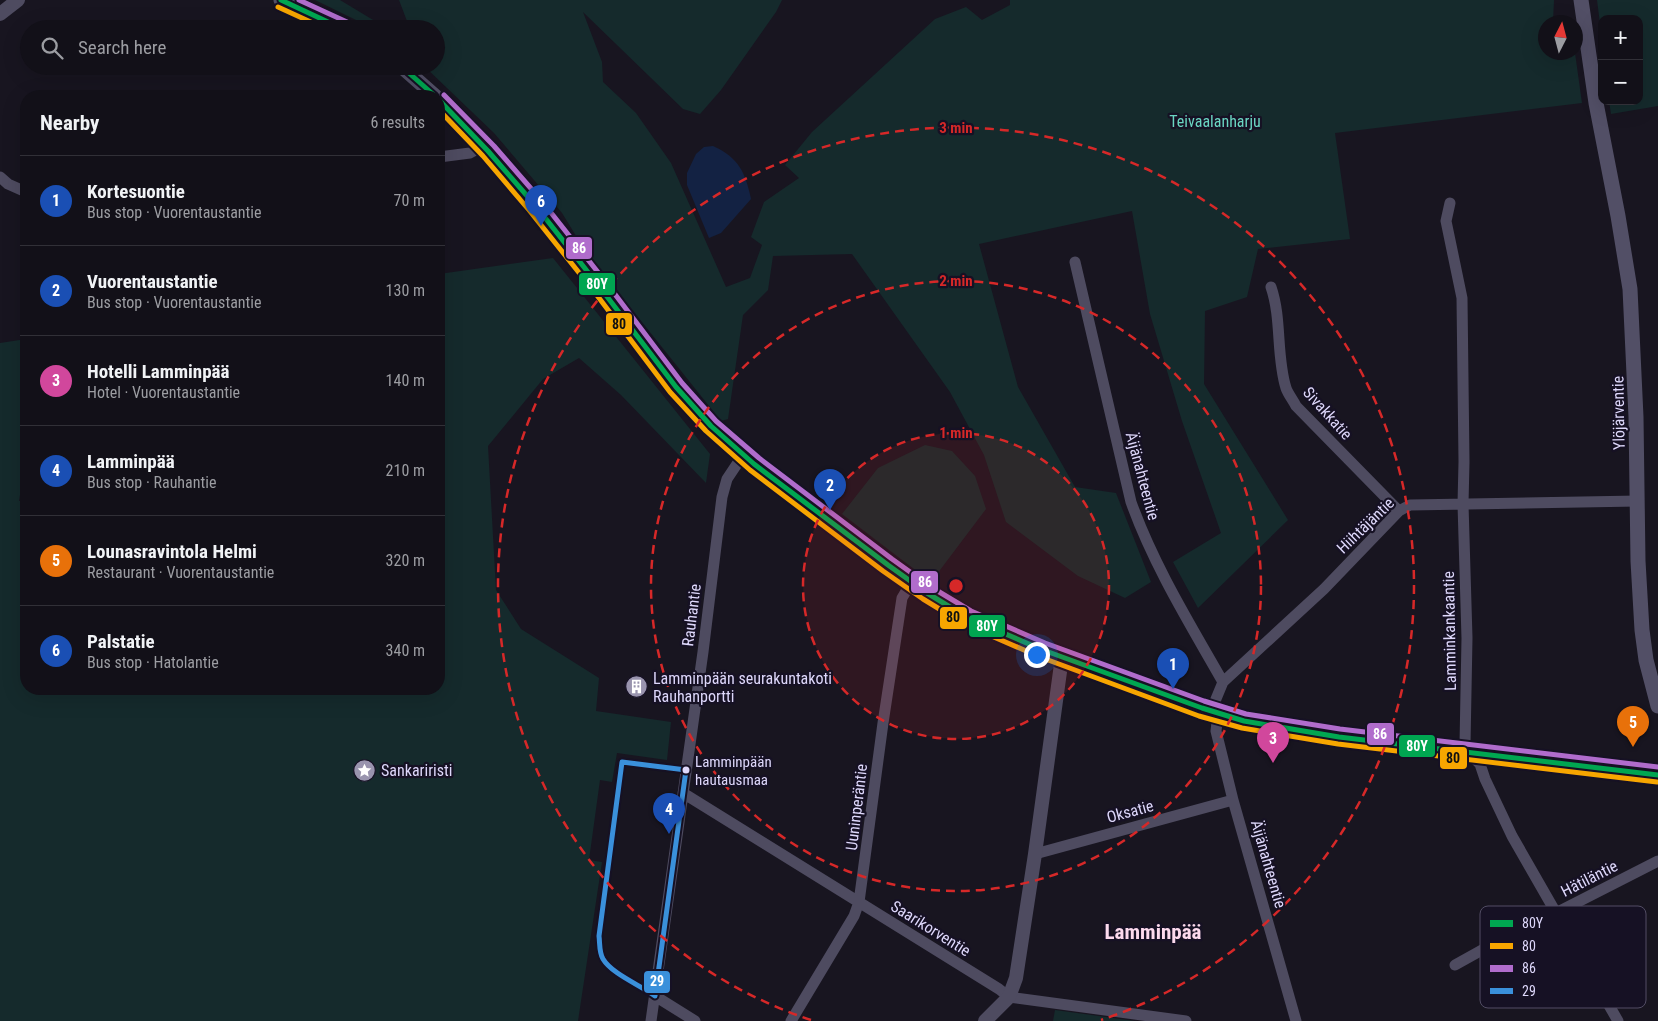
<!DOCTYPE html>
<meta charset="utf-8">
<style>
:root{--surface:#121018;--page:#1f1e25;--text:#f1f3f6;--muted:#9c9da2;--line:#313037;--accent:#9994ae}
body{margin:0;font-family:"Roboto Condensed",sans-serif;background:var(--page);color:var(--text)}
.controls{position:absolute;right:15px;top:15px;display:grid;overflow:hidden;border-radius:10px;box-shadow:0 5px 20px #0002}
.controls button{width:45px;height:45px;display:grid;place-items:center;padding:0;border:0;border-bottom:1px solid var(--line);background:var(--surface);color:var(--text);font:25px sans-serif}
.compass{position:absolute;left:1538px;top:15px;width:45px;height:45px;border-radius:50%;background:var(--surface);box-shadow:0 5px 20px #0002;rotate:6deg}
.you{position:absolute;left:1036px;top:654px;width:18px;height:18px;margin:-12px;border:4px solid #fff;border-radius:50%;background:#1a73e8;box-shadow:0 0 0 8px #1a73e833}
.badge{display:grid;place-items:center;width:32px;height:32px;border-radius:50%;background:var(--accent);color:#fff;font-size:16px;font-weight:700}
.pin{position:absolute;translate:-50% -41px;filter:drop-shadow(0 1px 2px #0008)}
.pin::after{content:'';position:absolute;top:26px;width:18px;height:15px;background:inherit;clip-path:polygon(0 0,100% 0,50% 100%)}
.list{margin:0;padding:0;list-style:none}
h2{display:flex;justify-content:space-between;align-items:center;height:65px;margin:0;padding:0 20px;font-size:21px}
h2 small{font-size:16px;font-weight:400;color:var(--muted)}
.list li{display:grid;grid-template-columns:32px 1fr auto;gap:15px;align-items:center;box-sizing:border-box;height:90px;padding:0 20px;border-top:1px solid var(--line)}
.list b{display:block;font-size:19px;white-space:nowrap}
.list p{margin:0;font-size:16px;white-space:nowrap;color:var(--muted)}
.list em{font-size:16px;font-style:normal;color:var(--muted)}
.icon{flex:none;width:28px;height:28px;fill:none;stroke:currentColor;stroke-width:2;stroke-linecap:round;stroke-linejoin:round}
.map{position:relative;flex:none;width:1658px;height:1021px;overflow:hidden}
.search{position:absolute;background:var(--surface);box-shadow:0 5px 20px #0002;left:20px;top:20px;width:425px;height:55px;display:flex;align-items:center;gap:12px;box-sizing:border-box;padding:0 18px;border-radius:28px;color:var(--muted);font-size:19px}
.panel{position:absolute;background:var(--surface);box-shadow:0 5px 20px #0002;left:20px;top:90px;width:425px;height:605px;border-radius:20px}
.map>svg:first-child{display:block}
</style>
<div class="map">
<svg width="1658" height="1021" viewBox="0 0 1658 1021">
<rect width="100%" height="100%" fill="#181520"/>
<!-- green -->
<path fill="#152a2c" d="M315 0H340L388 29H369L356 20Z
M399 0H782L776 12 721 90 700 114 683 109 583 12 602 62 603 82 636 113 671 163 726 287 750 278 762 245 751 237 764 202 799 178 785 165 812 132 935 19 966 7 982 20 1010 5V0H1554L1553 22H1546V52L1575 53 1582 103 1335 133 1350 239 1258 249 1247 297 1205 311 1204 384 1288 520 1198 608 1173 562 1221 533 1182 421 1150 314 1132 211 979 244 1018 387 1075 487 1116 493 1151 582 1125 598 1078 576 1006 522 984 455 950 392 852 254 773 256 768 290 743 315 728 419 721 421 586 252 562 213 494 133 424 66H436V29H410Z
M1597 0H1658V106L1611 114 1609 101H1639V19H1602V39Z
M553 258 710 454 706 483 621 395 579 358 543 379 488 446 496 590 521 629 599 678 596 711 671 722 667 760 617 753 612 782 600 780 589 860 602 862 578 1021H0V343L26 339V458L19 501 26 500V689H439V274Z
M925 445 952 451 975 476 986 509 931 582 842 514 878 468Z
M1055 1010 1135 1021H1053Z"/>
<!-- water -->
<path fill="#132243" d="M713 146C739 158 745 172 751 199L721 233 709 238 687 185V173L696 154 704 147Z"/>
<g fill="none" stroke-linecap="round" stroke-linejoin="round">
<!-- minor -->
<path stroke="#4e4b60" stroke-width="11" d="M439 157 470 153 483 146
M0 177 8 184 26 192
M1450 203 1446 221 1462 298 1464 462 1463 504 1467 638 1465 744 1470 754 1480 764 1485 779 1512 836 1618 1021
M1075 262 1131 502C1154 566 1190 624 1223 682
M1271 287C1282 319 1276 356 1286 388 1288 394 1293 400 1296 406L1399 511
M1211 711 1223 682 1324 589 1399 511 1410 505 1638 501
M1218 714 1216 731 1233 800 1296 1021
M683 793 999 989 1009 997 1186 1021
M1035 854 1233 800
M1455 965 1543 916 1556 913 1658 861
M655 996 695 1021
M651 1021 703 652 722 497 727 479 743 455
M791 1021 854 916 859 902 883 723 902 598 911 583"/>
<!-- tertiary -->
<path stroke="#4e4b60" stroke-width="14" d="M0 14 18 0
M985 1021 1009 997 1016 978 1035 854 1062 657"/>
<!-- secondary -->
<path stroke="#524f66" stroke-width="15" d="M281 0 344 29
M1581 0 1596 103 1618 216 1630 289 1636 417 1638 561 1642 630 1646 660 1658 706
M401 66 435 96
M439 100C507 166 566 242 624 318 652 354 678 394 711 426 748 462 790 491 831 522 881 560 931 602 989 628 1036 649 1085 665 1133 683 1169 696 1206 712 1244 721 1294 732 1345 737 1396 744 1483 755 1571 765 1658 775"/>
<defs>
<path id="bus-1" d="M281 0 343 29
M401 66 435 96
M439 100 488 151 535 205 602 290 676 387 711 426 754 464 888 565 927 593 968 618 1043 650 1202 708 1244 721 1339 737 1658 775"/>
<path id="bus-2" d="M278 7 326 29
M439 110 483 156 529 210 596 294 670 392 706 431 750 470 883 571 923 599 964 624 1040 657 1199 716 1242 728 1338 744 1657 782"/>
<path id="bus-3" d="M299 0 347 22
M444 95 494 146 541 200 608 285 682 383 716 421 759 458 892 559 931 587 971 611 1045 643 1204 701 1246 714 1340 729 1658 767"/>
<path id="bus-4" d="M622 762 686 770 655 996C640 985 612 974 603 959 599 952 600 944 599 936Z"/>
</defs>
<!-- bus-1 casing -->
<use href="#bus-1" stroke="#161124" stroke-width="9"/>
<!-- bus-2 casing -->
<use href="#bus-2" stroke="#161124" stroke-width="9"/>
<!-- bus-3 casing -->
<use href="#bus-3" stroke="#161124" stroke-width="9"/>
<!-- bus-4 casing -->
<use href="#bus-4" stroke="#161124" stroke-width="9"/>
<!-- bus-1 -->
<use href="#bus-1" stroke="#00a651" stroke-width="5"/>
<!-- bus-2 -->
<use href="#bus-2" stroke="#f7a600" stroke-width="5"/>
<!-- bus-3 -->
<use href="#bus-3" stroke="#b06ccc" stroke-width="5"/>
<!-- bus-4 -->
<use href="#bus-4" stroke="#3a90db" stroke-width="5"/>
</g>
<!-- distance rings -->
<circle cx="956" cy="586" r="153" fill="#d62828" fill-opacity=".12"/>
<g fill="none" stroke="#d62828" stroke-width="2.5" stroke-dasharray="9 6">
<circle cx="956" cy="586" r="153"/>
<circle cx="956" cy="586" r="305"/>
<path d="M811 1020A458 458 0 1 1 1101 1020"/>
</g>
<!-- icons -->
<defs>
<symbol id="building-disc" viewBox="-11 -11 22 22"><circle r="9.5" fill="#9994ae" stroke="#161124"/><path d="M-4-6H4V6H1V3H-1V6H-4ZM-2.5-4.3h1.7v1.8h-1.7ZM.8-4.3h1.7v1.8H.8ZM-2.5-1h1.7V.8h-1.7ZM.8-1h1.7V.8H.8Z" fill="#fff"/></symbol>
<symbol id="sight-disc" viewBox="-11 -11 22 22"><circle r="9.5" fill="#9994ae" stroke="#161124"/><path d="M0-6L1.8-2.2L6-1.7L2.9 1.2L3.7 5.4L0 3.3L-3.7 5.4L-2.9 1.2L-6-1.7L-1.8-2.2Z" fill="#fff"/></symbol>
</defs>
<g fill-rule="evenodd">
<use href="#building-disc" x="624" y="674" width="25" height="25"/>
<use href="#sight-disc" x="352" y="758" width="25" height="25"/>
</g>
<!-- markers -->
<circle fill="#ded8fb" stroke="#161124" stroke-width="2" cx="686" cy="770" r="4.5"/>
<g text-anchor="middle" stroke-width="4.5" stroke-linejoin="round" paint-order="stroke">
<!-- bus labels -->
<g font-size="15" fill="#ded8fb" stroke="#161124" text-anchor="start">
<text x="695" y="767">Lamminpään<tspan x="695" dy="18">hautausmaa</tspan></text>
</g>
<!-- park labels -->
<g font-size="16" fill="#6ad5c2" stroke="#161124">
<text x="1215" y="127">Teivaalanharju</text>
</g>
<!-- street labels -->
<g font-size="16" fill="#ded8fb" stroke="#161124">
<text transform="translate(1328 413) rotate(48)" y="6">Sivakkatie</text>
<text transform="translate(1618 413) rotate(-91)" y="6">Ylöjärventie</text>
<text transform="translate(1143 476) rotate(75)" y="6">Äijänahteentie</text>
<text transform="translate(1365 525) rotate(-44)" y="6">Hiihtäjäntie</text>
<text transform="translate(691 615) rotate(-83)" y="6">Rauhantie</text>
<text transform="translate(1449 631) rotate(-91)" y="6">Lamminkankaantie</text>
<text transform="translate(856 807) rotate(-83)" y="6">Uuninperäntie</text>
<text transform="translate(1130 811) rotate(-15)" y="6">Oksatie</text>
<text transform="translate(1269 864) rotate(74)" y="6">Äijänahteentie</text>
<text transform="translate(1589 878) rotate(-27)" y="6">Hätiläntie</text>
<text transform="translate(931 928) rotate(32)" y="6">Saarikorventie</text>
</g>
<!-- poi labels -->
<g font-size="16" fill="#ded8fb" stroke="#161124" text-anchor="start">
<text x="653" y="684">Lamminpään seurakuntakoti<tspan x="653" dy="18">Rauhanportti</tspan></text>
<text x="381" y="776">Sankariristi</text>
</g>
<!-- district labels -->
<g font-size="21" font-weight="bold" fill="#fcdaed" stroke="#161124">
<text x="1153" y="939">Lamminpää</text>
</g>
</g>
<!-- legend -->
<rect x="1480" y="906" width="166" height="102" rx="8" fill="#161124" stroke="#524d64" stroke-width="1"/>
<rect x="1490" y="920" width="23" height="7" fill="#00a651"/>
<rect x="1490" y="943" width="23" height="6" fill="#f7a600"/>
<rect x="1490" y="965" width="23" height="7" fill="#b06ccc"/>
<rect x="1490" y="988" width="23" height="6" fill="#3a90db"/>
<g font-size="14" fill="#ded8fb">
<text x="1522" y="928">80Y</text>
<text x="1522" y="951">80</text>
<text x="1522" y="973">86</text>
<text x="1522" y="996">29</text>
</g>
<circle cx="956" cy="586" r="8" fill="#d62828" stroke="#161124" stroke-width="2.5"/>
<g font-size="15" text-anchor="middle" font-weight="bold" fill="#d62828" stroke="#161124" stroke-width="4.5" stroke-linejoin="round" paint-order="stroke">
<text x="956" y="133">3 min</text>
<text x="956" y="286">2 min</text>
<text x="956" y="438">1 min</text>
</g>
<g stroke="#161124" stroke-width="2">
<rect x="565" y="236" width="28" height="24" rx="5" fill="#b06ccc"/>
<rect x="578" y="272" width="38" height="24" rx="5" fill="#00a651"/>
<rect x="605" y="312" width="28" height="24" rx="5" fill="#f7a600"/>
<rect x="910" y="570" width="29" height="24" rx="5" fill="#b06ccc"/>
<rect x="939" y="606" width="29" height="24" rx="5" fill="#f7a600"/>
<rect x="968" y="614" width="38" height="24" rx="5" fill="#00a651"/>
<rect x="1366" y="722" width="29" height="24" rx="5" fill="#b06ccc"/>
<rect x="1398" y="734" width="38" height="24" rx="5" fill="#00a651"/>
<rect x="1439" y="746" width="29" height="24" rx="5" fill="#f7a600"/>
<rect x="643" y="970" width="28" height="24" rx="5" fill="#3a90db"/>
</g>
<g font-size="14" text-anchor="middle" font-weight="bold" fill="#fff">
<text x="579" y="253">86</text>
<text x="597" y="289">80Y</text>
<text x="925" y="587">86</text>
<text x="987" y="631">80Y</text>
<text x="1380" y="739">86</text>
<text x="1417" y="751">80Y</text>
<text x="657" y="986">29</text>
</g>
<g font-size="14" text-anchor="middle" font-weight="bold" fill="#111">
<text x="619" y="329">80</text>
<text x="953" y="622">80</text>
<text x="1453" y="763">80</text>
</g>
</svg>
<div class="controls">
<button>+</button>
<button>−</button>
</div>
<svg class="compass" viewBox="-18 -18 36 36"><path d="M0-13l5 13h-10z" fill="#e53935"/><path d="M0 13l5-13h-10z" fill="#9c9da2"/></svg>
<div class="you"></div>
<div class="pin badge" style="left:1173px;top:689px;background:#1a4fb4">1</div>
<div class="pin badge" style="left:830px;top:510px;background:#1a4fb4">2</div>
<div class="pin badge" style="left:1273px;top:763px;background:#d1479c">3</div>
<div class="pin badge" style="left:669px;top:834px;background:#1a4fb4">4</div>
<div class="pin badge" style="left:1633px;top:747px;background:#e8710a">5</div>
<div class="pin badge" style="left:541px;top:226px;background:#1a4fb4">6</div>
<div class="search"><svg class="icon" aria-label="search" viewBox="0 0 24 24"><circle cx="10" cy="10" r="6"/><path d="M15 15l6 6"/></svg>Search here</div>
<section class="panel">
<h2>Nearby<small>6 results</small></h2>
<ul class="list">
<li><span class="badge" style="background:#1a4fb4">1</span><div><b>Kortesuontie</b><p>Bus stop · Vuorentaustantie</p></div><em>70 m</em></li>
<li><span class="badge" style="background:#1a4fb4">2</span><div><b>Vuorentaustantie</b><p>Bus stop · Vuorentaustantie</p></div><em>130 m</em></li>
<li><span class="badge" style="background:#d1479c">3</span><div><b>Hotelli Lamminpää</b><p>Hotel · Vuorentaustantie</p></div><em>140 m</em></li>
<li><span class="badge" style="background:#1a4fb4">4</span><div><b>Lamminpää</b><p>Bus stop · Rauhantie</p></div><em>210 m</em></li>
<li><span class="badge" style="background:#e8710a">5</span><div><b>Lounasravintola Helmi</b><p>Restaurant · Vuorentaustantie</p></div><em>320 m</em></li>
<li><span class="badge" style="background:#1a4fb4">6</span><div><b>Palstatie</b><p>Bus stop · Hatolantie</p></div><em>340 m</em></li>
</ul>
</section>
</div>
